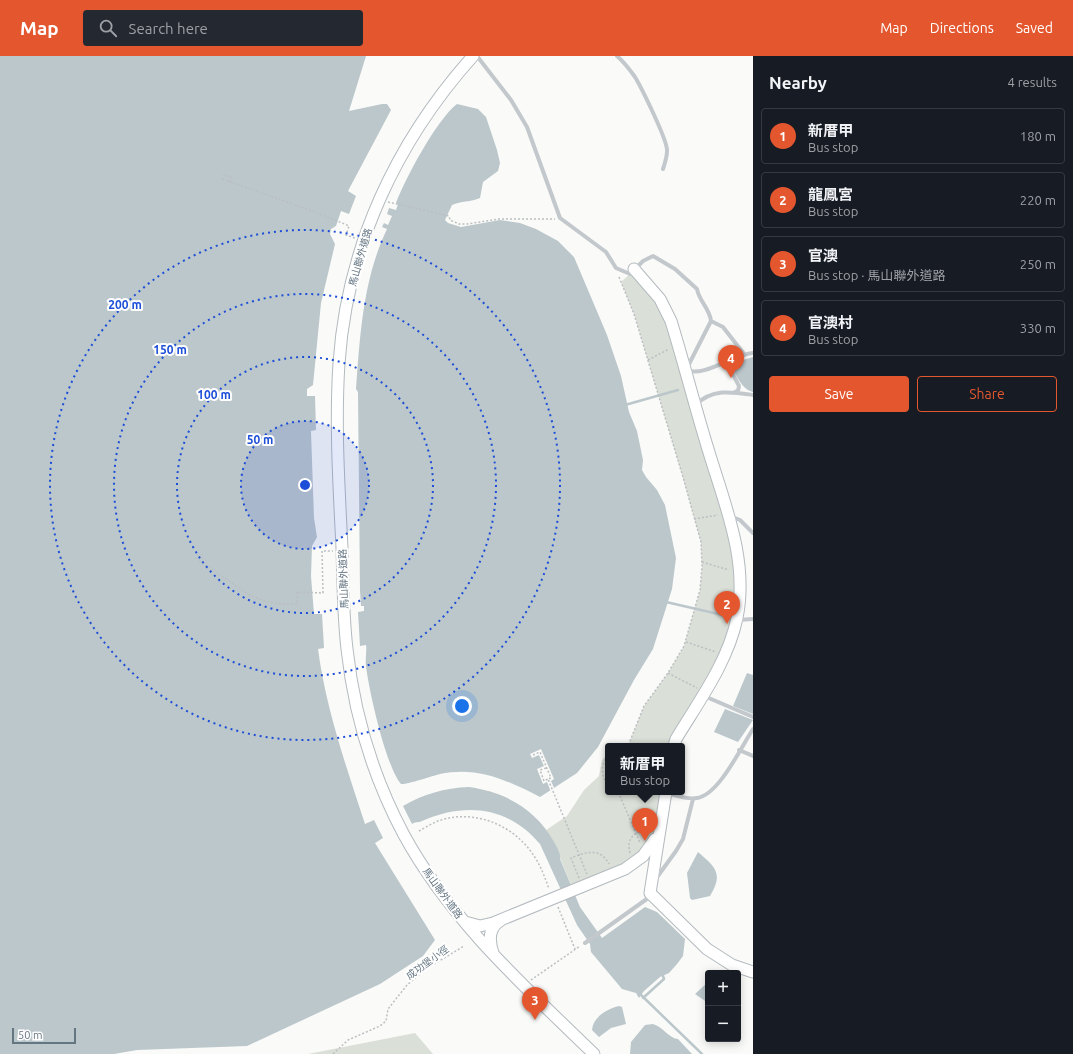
<!DOCTYPE html>
<meta charset="utf-8">
<style>
:root{--surface:#171b24;--page:#242831;--text:#f1f3f6;--muted:#9ea1a6;--line:#363941;--accent:#e4572e}
body{margin:0;font-family:Ubuntu,"Noto Sans TC",sans-serif;background:var(--page);color:var(--text)}
.controls{position:absolute;right:12px;bottom:12px;display:grid;overflow:hidden;border-radius:4px;box-shadow:0 2px 10px #0003}
.controls button{width:36px;height:36px;display:grid;place-items:center;padding:0;border:0;border-bottom:1px solid var(--line);background:var(--surface);color:var(--text);font:20px sans-serif}
.scale{position:absolute;left:12px;bottom:10px;width:64px;box-sizing:border-box;padding-left:4px;border:2px solid #657683;border-top:0;font-size:11px;line-height:14px;white-space:nowrap;color:#657683;-webkit-text-stroke:3px #fff;paint-order:stroke}
.you{position:absolute;left:462px;top:650px;width:14px;height:14px;margin:-10px;border:3px solid #fff;border-radius:50%;background:#1a73e8;box-shadow:0 0 0 6px #1a73e833}
.badge{display:grid;place-items:center;width:26px;height:26px;border-radius:50%;background:var(--accent);color:#fff;font-size:13px;font-weight:700}
.pin{position:absolute;translate:-50% -33px;filter:drop-shadow(0 1px 2px #0008)}
.pin::after{content:'';position:absolute;top:21px;width:14px;height:12px;background:inherit;clip-path:polygon(0 0,100% 0,50% 100%)}
.popup{position:absolute;left:605px;top:687px;width:80px;height:52px;box-sizing:border-box;display:grid;place-content:center;border-radius:4px;background:var(--surface);filter:drop-shadow(0 1px 3px #0005);font-size:13px;white-space:nowrap;color:var(--muted)}
.popup b{font-size:15px;color:var(--text)}
.popup::after{content:'';position:absolute;left:50%;top:100%;margin-left:-8px;border:8px solid transparent;border-top-color:var(--surface)}
.list{margin:0;padding:0;list-style:none}
h2{display:flex;justify-content:space-between;align-items:center;height:52px;margin:0;padding:0 16px;font-size:17px}
h2 small{font-size:13px;font-weight:400;color:var(--muted)}
.list li{display:grid;grid-template-columns:26px 1fr auto;gap:12px;align-items:center;box-sizing:border-box;height:56px;margin:0 8px 8px;padding:0 8px;border:1px solid var(--line);border-radius:4px}
.list b{display:block;font-size:15px;white-space:nowrap}
.list p{margin:0;font-size:13px;white-space:nowrap;color:var(--muted)}
.list em{font-size:13px;font-style:normal;color:var(--muted)}
.actions{display:flex;gap:8px;padding:12px 16px}
.actions a{flex:1;padding:9px 0;border:1px solid var(--accent);border-radius:4px;text-align:center;font-size:14px;color:var(--accent)}
.actions .main{background:var(--accent);color:#fff}
.icon{flex:none;width:22px;height:22px;fill:none;stroke:currentColor;stroke-width:2;stroke-linecap:round;stroke-linejoin:round}
.map{position:relative;flex:none;width:753px;height:998px;overflow:hidden}
header{display:flex;align-items:center;gap:24px;box-sizing:border-box;height:56px;padding:0 20px;background:var(--accent);color:#fff}
header strong{font-size:19px}
nav{display:flex;gap:22px;margin-inline-start:auto;font-size:14px}
.search{width:280px;height:36px;background:var(--page);display:flex;align-items:center;gap:10px;box-sizing:border-box;padding:0 14px;border-radius:4px;color:var(--muted);font-size:15px}
main{display:flex}
aside{flex:1;background:var(--surface)}
.map>svg:first-child{display:block}
</style>
<header>
<strong>Map</strong>
<div class="search"><svg class="icon" aria-label="search" viewBox="0 0 24 24"><circle cx="10" cy="10" r="6"/><path d="M15 15l6 6"/></svg>Search here</div>
<nav><a>Map</a><a>Directions</a><a>Saved</a></nav>
</header>
<main>
<div class="map">
<svg width="753" height="998" viewBox="0 0 753 998">
<rect width="100%" height="100%" fill="#fafaf8"/>
<!-- green -->
<path fill="#dadfd7" d="M631 217 660 243 736 491 737 564 674 690H628L644 650 668 617 684 590 700 534 702 510 701 487 683 422 634 258 621 226Z
M608 697V736H666L658 776 643 800 573 834 560 802 558 794 546 774 567 760 584 734 599 720 602 704Z
M415 977 433 998H308Z"/>
<!-- water -->
<path fill="#bbc7cb" d="M0 0H366L349 55 382 48H387L391 54 348 135 356 140 349 158 341 155 336 170 331 173 330 178 335 188 321 247 313 329 307 333V340H315L316 374 311 375 314 462 317 481 312 490 311 520 314 558H322L324 592 318 593C326 653 346 710 365 768L374 764 383 782 375 787 435 884 423 900 380 928 247 990 137 994 114 998H0Z
M457 48 478 53 486 61 497 94 500 107 498 115 483 126 480 142C471 146 461 145 452 149L445 164 448 167 461 171 500 164 520 167 536 173 558 185 574 201 607 279 621 320 629 356 637 375 643 404 642 414 646 421 657 434 665 449 676 502 672 533 653 593 634 624 598 691 577 717 540 741C507 724 477 710 440 718 432 720 406 729 401 728 386 711 369 635 366 610 365 603 367 596 366 589L360 590 358 556 364 555V550H361L360 534 358 336 356 333C360 279 363 223 387 173L382 171 384 167 388 169 392 160 387 158 389 152 396 154 398 148 396 147C405 123 437 63 457 48Z
M753 301V336C741 333 736 318 730 308Z
M747 617 753 619V658L733 650Z
M725 653 753 664 738 686 714 676Z
M469 731C505 736 536 753 554 786 557 791 561 798 560 803L580 851 602 882 645 851 657 856 685 883 683 900 677 908 669 917 660 921 644 935 639 942 636 937 622 933 591 896 590 888 577 869 540 788C508 750 465 746 422 765 418 767 417 765 412 768L403 750C424 738 444 732 469 731Z
M698 796C715 811 724 817 710 840L692 844 690 842 687 817Z
M708 926V947L695 938Z
M619 950 622 951 626 968 611 972 599 981 592 974C593 961 607 953 619 950Z
M653 968C663 971 670 983 678 983L692 998H630L631 986 645 969Z"/>
<!-- pier -->
<path fill="#fafaf8" d="M541 693 554 723 551 725 555 734 551 736 547 726 543 728 537 713 544 710 539 699 532 702 530 698Z"/>
<g fill="none" stroke-linecap="round" stroke-linejoin="round">
<!-- stream -->
<path stroke="#bbc7cb" stroke-width="2.5" d="M625 349 678 334
M666 546 727 560
M639 937 702 998
M643 942 664 923 662 917"/>
<defs>
<path id="secondary" d="M473 0C396 86 347 191 339 307 335 368 339 431 342 492 343 525 343 559 347 593 354 657 373 721 404 779 451 865 524 930 594 998
M634 213 660 243 671 265C684 307 695 351 708 393 724 447 749 504 737 562 728 606 699 645 676 683L674 690
M666 736 650 837 707 893 732 909 753 916
M465 866 480 870 493 867 625 813 643 800 655 783
M493 897C489 885 488 872 500 865"/>
</defs>
<!-- secondary casing -->
<use href="#secondary" stroke="#b3babf" stroke-width="13"/>
<!-- path -->
<path stroke="#bbbfc2" stroke-width="1.5" stroke-dasharray="2 2" stroke-linecap="butt" d="M229 126 231 121 224 119 223 123C265 139 308 152 349 170L346 179 355 182
M388 146 449 160 450 164 459 168H467L499 163H555
M619 221 634 258 683 421 701 486 702 510 700 534 684 590 668 617 644 650 628 690
M648 304 669 293
M694 463 718 459
M702 506 729 514
M203 507 202 499 199 498 196 502 203 507 248 538C264 546 279 549 297 548V536L323 537 322 495H333
M686 586 716 596
M668 617 697 632
M533 699 540 696 551 722 548 723 587 818
M608 700C600 709 601 720 608 729
M546 712 540 714 544 725 548 723
M621 736 620 740 640 787
M419 775C426 771 434 766 441 764 476 753 515 770 534 800 541 810 545 822 549 833
M630 797C626 782 635 774 649 775
M579 822 571 802C586 796 600 791 609 808
M558 851 575 893
M531 924 580 890
M333 998 348 984 380 970 386 965 388 953 407 929 426 913 464 890"/>
<!-- lane -->
<path stroke="#c3c8cc" stroke-width="4" d="M477 0 511 44 527 71 560 162 606 196 616 212 630 218 643 205 653 200 675 213 697 233C699 245 710 253 711 265L687 312
M617 0C624 6 630 14 635 21 641 31 668 85 667 95 667 100 665 107 663 113
M711 265 723 271 744 298
M722 306 727 307 739 330 738 335 735 336
M687 314C703 322 734 298 753 297
M696 349C712 332 733 336 753 339
M730 460 740 464 753 477
M738 564 753 563
M704 640 753 661
M739 694 753 700
M666 737C675 739 687 744 697 742 719 739 741 691 753 673
M655 824 676 795 683 783 693 743
M585 887 651 840"/>
<!-- secondary -->
<use href="#secondary" stroke="#fff" stroke-width="11"/>
</g>
<!-- distance rings -->
<circle cx="305" cy="429" r="64" fill="#1d4ed8" fill-opacity=".12"/>
<g fill="none" stroke="#1d4ed8" stroke-width="2" stroke-dasharray="2 4">
<circle cx="305" cy="429" r="64"/>
<circle cx="305" cy="429" r="128"/>
<circle cx="305" cy="429" r="191"/>
<circle cx="305" cy="429" r="255"/>
</g>
<g text-anchor="middle" stroke-width="4" stroke-linejoin="round" paint-order="stroke">
<!-- street labels -->
<g font-size="10" fill="#657683" stroke="#fff">
<text transform="translate(360 201) rotate(-74)" y="4">馬山聯外道路</text>
<text transform="translate(343 523) rotate(-92)" y="4">馬山聯外道路</text>
<text transform="translate(443 837) rotate(54)" y="4">馬山聯外道路</text>
<text transform="translate(427 906) rotate(-36)" y="4">成功堡小徑</text>
</g>
</g>
<circle cx="305" cy="429" r="6" fill="#1d4ed8" stroke="#fff" stroke-width="2"/>
<g font-size="12" text-anchor="middle" font-weight="bold" fill="#1d4ed8" stroke="#fff" stroke-width="4" stroke-linejoin="round" paint-order="stroke">
<text x="125" y="253">200 m</text>
<text x="170" y="298">150 m</text>
<text x="214" y="343">100 m</text>
<text x="260" y="388">50 m</text>
</g>
</svg>
<div class="controls">
<button>+</button>
<button>−</button>
</div>
<div class="scale">50 m</div>
<div class="you"></div>
<div class="pin badge" style="left:645px;top:785px">1</div>
<div class="popup"><b>新厝甲</b>Bus stop</div>
<div class="pin badge" style="left:727px;top:568px">2</div>
<div class="pin badge" style="left:535px;top:964px">3</div>
<div class="pin badge" style="left:731px;top:322px">4</div>
</div>
<aside>
<h2>Nearby<small>4 results</small></h2>
<ul class="list">
<li><span class="badge">1</span><div><b>新厝甲</b><p>Bus stop</p></div><em>180 m</em></li>
<li><span class="badge">2</span><div><b>龍鳳宮</b><p>Bus stop</p></div><em>220 m</em></li>
<li><span class="badge">3</span><div><b>官澳</b><p>Bus stop · 馬山聯外道路</p></div><em>250 m</em></li>
<li><span class="badge">4</span><div><b>官澳村</b><p>Bus stop</p></div><em>330 m</em></li>
</ul>
<div class="actions"><a class="main">Save</a><a>Share</a></div>
</aside>
</main>
